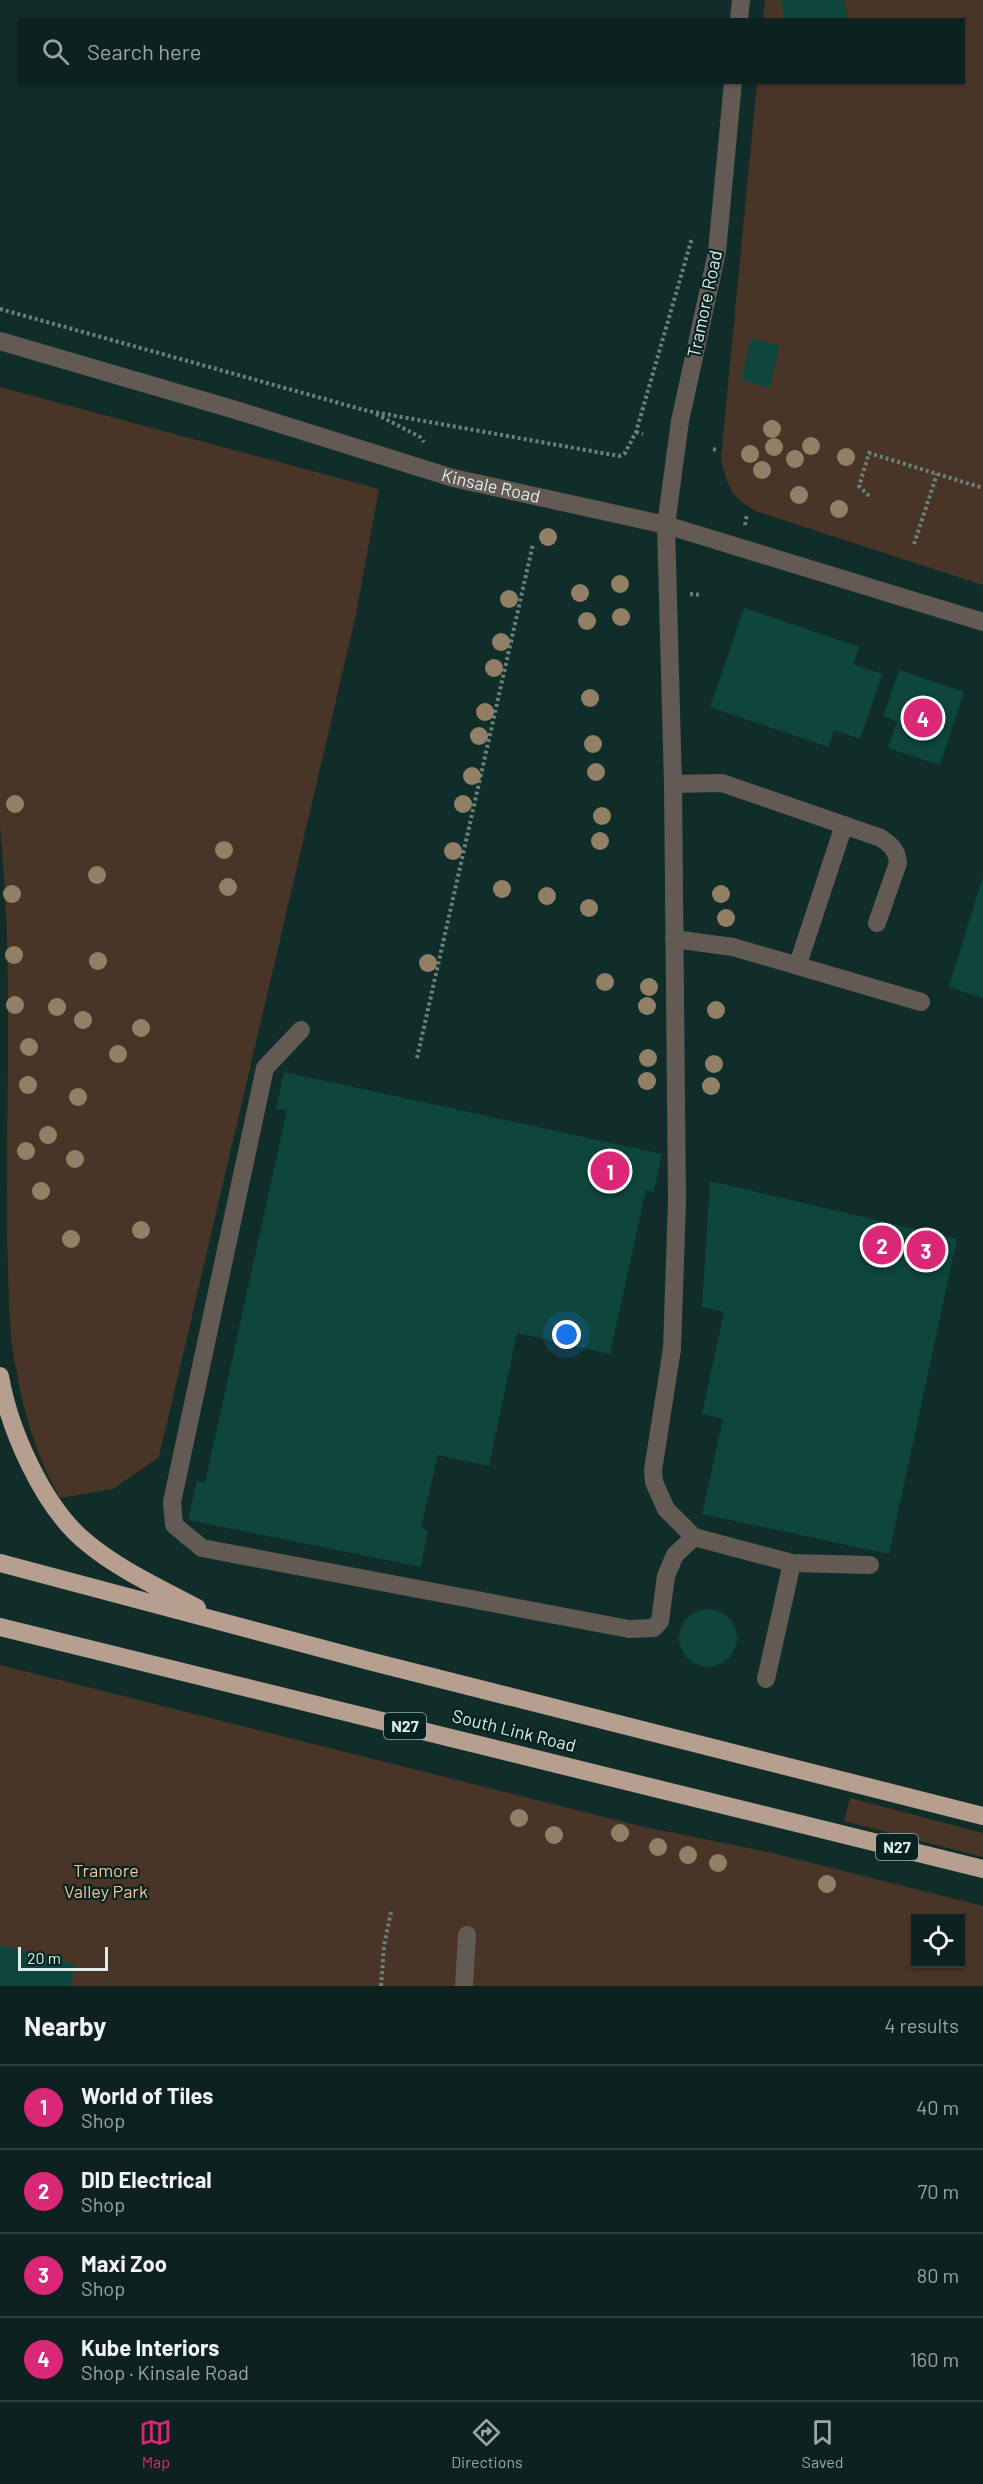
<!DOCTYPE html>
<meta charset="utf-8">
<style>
:root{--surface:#0d221f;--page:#1b2f2c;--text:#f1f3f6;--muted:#9aa4a4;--line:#2d3f3d;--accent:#db2777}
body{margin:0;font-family:Barlow,sans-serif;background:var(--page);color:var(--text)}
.controls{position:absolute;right:18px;bottom:18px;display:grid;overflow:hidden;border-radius:0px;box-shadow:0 2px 4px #0004}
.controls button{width:54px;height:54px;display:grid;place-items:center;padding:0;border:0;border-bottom:2px solid var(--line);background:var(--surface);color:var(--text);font:30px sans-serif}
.scale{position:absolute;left:18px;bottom:15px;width:90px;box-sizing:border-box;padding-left:6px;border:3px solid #ddedea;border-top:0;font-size:16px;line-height:21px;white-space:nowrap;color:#ddedea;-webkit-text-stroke:4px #06231f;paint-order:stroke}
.you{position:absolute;left:567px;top:1335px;width:21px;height:21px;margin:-15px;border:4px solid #fff;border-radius:50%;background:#1a73e8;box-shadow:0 0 0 9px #1a73e833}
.badge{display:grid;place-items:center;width:39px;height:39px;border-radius:50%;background:var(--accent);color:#fff;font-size:20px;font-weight:700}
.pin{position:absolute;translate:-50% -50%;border:3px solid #fff;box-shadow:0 2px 6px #0006}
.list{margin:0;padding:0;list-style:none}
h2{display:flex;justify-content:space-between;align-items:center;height:78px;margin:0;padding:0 24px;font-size:26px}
h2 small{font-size:20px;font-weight:400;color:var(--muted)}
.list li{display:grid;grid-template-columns:39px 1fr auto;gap:18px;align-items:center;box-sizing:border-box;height:84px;padding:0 24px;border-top:2px solid var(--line)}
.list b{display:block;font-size:22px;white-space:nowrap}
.list p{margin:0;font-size:20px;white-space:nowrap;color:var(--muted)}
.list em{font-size:20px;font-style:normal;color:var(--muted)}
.icon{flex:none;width:33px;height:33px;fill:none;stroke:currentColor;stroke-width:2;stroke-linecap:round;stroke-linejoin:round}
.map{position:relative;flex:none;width:983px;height:1986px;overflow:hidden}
.search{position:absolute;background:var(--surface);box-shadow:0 2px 4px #0004;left:18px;right:18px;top:18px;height:66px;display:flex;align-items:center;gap:15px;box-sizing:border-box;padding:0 21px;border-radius:0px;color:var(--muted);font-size:22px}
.sheet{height:414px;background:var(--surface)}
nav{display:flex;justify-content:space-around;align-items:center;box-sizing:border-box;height:84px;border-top:2px solid var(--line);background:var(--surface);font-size:16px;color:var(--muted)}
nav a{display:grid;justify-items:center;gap:3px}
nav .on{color:var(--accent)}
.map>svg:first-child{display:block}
</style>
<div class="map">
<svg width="983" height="1986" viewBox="0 0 983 1986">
<rect width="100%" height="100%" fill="#112d29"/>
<!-- green -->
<path fill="#483527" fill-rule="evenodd" d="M765 0H983V585L761 513C733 501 727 487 721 458L757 83 964 82V20L763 19Z
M0 387 379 489 355 619 159 1457 113 1489 60 1498C31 1447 20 1397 11 1339 0 1169 17 997 0 827Z
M0 1665 640 1826 768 1852 983 1906V1986H0ZM916 1918H960V1964H916Z
M850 1798 983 1833V1857L844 1821Z"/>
<!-- building -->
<path fill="#0e463e" d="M781 0H844L848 18 785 20Z
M751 338 780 346 770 388 741 380Z
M744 608 859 647 853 664 882 674 860 739 834 730 829 747 710 707Z
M899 670 964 692 940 765 888 748 897 721 883 716Z
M982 879H983V998L949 987Z
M284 1072 662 1154 654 1192 646 1190 610 1354 517 1333 489 1466 438 1455 421 1527 428 1531 421 1567 188 1520 197 1481 205 1483 287 1110 276 1109Z
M710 1181 957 1239 889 1554 702 1514 723 1419 702 1414 724 1312 702 1307Z
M679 1638a29 29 0 1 1 58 0a29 29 0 1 1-58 0Z
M0 1945 76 1964 70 1986H0Z"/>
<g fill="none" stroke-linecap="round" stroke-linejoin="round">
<!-- path -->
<path stroke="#6a817d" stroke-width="4" stroke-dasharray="3 3" stroke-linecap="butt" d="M0 309 368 411 619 456 625 453 636 432 692 238
M376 414 420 437 424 442
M636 432 643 434
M713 449 717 450
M869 496 859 486 869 453 983 488
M745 525 747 514
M914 544 937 474
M690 594 701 595
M417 1058 533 544
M381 1986 384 1946 391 1912"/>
<!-- minor -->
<g stroke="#635a53" stroke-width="18">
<path d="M739 20 741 0"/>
<path d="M733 82 717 252 680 421 666 525 673 784 677 1201 672 1349 653 1470 654 1482 666 1509 694 1537 792 1563 870 1565"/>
<path id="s1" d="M0 341 239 411 453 478 666 525 983 622"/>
<path d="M673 784 722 783 881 838C891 845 897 850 898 863L877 923"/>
<path d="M674 939 733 947 921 1002"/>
<path d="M798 964 844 825"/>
<path d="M301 1030 265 1068 172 1502 174 1525 202 1548 629 1629 654 1628 660 1621 666 1576 675 1555 694 1537"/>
<path d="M766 1679 792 1563"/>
<path d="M464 1986 467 1935"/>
</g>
<!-- highway -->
<path stroke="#b69f8f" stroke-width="18" d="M0 1376C9 1429 43 1507 86 1542 118 1569 160 1588 197 1608
M0 1563 369 1661 983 1816
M0 1627 983 1869"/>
</g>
<!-- trees -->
<g fill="#928066">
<circle cx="772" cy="429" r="9"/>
<circle cx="811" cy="446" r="9"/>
<circle cx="774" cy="447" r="9"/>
<circle cx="750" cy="454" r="9"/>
<circle cx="846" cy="457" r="9"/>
<circle cx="795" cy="459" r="9"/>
<circle cx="762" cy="470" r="9"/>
<circle cx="799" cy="495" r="9"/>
<circle cx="839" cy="509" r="9"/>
<circle cx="548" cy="537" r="9"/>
<circle cx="620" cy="584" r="9"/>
<circle cx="580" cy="593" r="9"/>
<circle cx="509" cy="599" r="9"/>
<circle cx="621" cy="617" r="9"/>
<circle cx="587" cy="621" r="9"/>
<circle cx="501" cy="642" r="9"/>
<circle cx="494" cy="668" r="9"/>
<circle cx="590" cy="698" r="9"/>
<circle cx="485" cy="712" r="9"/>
<circle cx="479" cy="736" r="9"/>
<circle cx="593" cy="744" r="9"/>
<circle cx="596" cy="772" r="9"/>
<circle cx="472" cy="776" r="9"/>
<circle cx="15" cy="804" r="9"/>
<circle cx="463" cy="804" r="9"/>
<circle cx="602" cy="816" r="9"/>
<circle cx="600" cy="841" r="9"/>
<circle cx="224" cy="850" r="9"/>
<circle cx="453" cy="851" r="9"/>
<circle cx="97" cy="875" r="9"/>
<circle cx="228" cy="887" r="9"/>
<circle cx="502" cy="889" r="9"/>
<circle cx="12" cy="894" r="9"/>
<circle cx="721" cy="894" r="9"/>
<circle cx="547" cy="896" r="9"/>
<circle cx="589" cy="908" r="9"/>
<circle cx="726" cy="918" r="9"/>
<circle cx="14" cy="955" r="9"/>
<circle cx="98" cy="961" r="9"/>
<circle cx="428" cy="963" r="9"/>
<circle cx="605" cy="982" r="9"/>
<circle cx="649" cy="987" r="9"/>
<circle cx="15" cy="1005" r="9"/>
<circle cx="647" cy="1006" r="9"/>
<circle cx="57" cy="1007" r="9"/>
<circle cx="716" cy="1010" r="9"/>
<circle cx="83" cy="1020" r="9"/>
<circle cx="141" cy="1028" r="9"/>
<circle cx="29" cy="1047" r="9"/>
<circle cx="118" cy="1054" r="9"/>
<circle cx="648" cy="1058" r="9"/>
<circle cx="714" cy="1064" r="9"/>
<circle cx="647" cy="1081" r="9"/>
<circle cx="28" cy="1085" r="9"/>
<circle cx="711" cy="1086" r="9"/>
<circle cx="78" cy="1097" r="9"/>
<circle cx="48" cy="1135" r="9"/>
<circle cx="26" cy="1151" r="9"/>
<circle cx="75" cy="1159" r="9"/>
<circle cx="41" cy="1191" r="9"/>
<circle cx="141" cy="1230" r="9"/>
<circle cx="71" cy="1239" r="9"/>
<circle cx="519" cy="1818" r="9"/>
<circle cx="620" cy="1833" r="9"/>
<circle cx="554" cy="1835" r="9"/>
<circle cx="658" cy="1847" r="9"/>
<circle cx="688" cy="1855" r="9"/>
<circle cx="718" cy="1863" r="9"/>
<circle cx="827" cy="1884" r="9"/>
</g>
<g text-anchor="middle" stroke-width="4.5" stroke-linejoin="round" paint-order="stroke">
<!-- shield labels -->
<g fill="#06231f" stroke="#9cb0ad" stroke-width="1.5">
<rect x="384" y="1713" width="42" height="26" rx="4.5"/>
<rect x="876" y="1834" width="42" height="26" rx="4.5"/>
</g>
<g font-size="16" font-weight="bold" fill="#ddedea">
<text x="405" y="1732">N27</text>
<text x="897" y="1853">N27</text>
</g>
<!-- street labels -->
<g font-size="18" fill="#ddedea" stroke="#06231f">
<text transform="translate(705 304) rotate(-78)" y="6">Tramore Road</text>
<text dy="6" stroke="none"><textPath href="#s1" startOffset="512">Kinsale Road</textPath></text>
<text transform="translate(514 1731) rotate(14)" y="6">South Link Road</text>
</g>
<!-- park labels -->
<g font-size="18" fill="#fcc398" stroke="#06231f">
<text x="106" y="1877">Tramore<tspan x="106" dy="21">Valley Park</tspan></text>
</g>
</g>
</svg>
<div class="controls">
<button><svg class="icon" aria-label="locate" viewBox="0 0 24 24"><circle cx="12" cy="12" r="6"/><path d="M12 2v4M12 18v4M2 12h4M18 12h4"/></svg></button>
</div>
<div class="scale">20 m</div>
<div class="you"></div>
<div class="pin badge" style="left:610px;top:1171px">1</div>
<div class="pin badge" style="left:882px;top:1245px">2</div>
<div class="pin badge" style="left:926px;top:1250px">3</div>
<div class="pin badge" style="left:923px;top:718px">4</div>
<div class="search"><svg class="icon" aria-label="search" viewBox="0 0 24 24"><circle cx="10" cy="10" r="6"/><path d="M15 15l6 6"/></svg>Search here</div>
</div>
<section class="sheet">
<h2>Nearby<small>4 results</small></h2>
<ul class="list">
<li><span class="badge">1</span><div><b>World of Tiles</b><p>Shop</p></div><em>40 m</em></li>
<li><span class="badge">2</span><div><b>DID Electrical</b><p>Shop</p></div><em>70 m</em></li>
<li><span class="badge">3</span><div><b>Maxi Zoo</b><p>Shop</p></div><em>80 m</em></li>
<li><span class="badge">4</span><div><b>Kube Interiors</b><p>Shop · Kinsale Road</p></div><em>160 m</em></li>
</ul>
</section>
<nav>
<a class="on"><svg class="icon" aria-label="map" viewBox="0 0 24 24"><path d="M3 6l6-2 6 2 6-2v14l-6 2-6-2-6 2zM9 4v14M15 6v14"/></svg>Map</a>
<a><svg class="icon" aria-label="directions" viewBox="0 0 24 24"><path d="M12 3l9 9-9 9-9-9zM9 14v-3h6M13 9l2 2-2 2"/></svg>Directions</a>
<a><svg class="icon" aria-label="saved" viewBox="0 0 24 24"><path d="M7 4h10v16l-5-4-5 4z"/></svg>Saved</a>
</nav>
